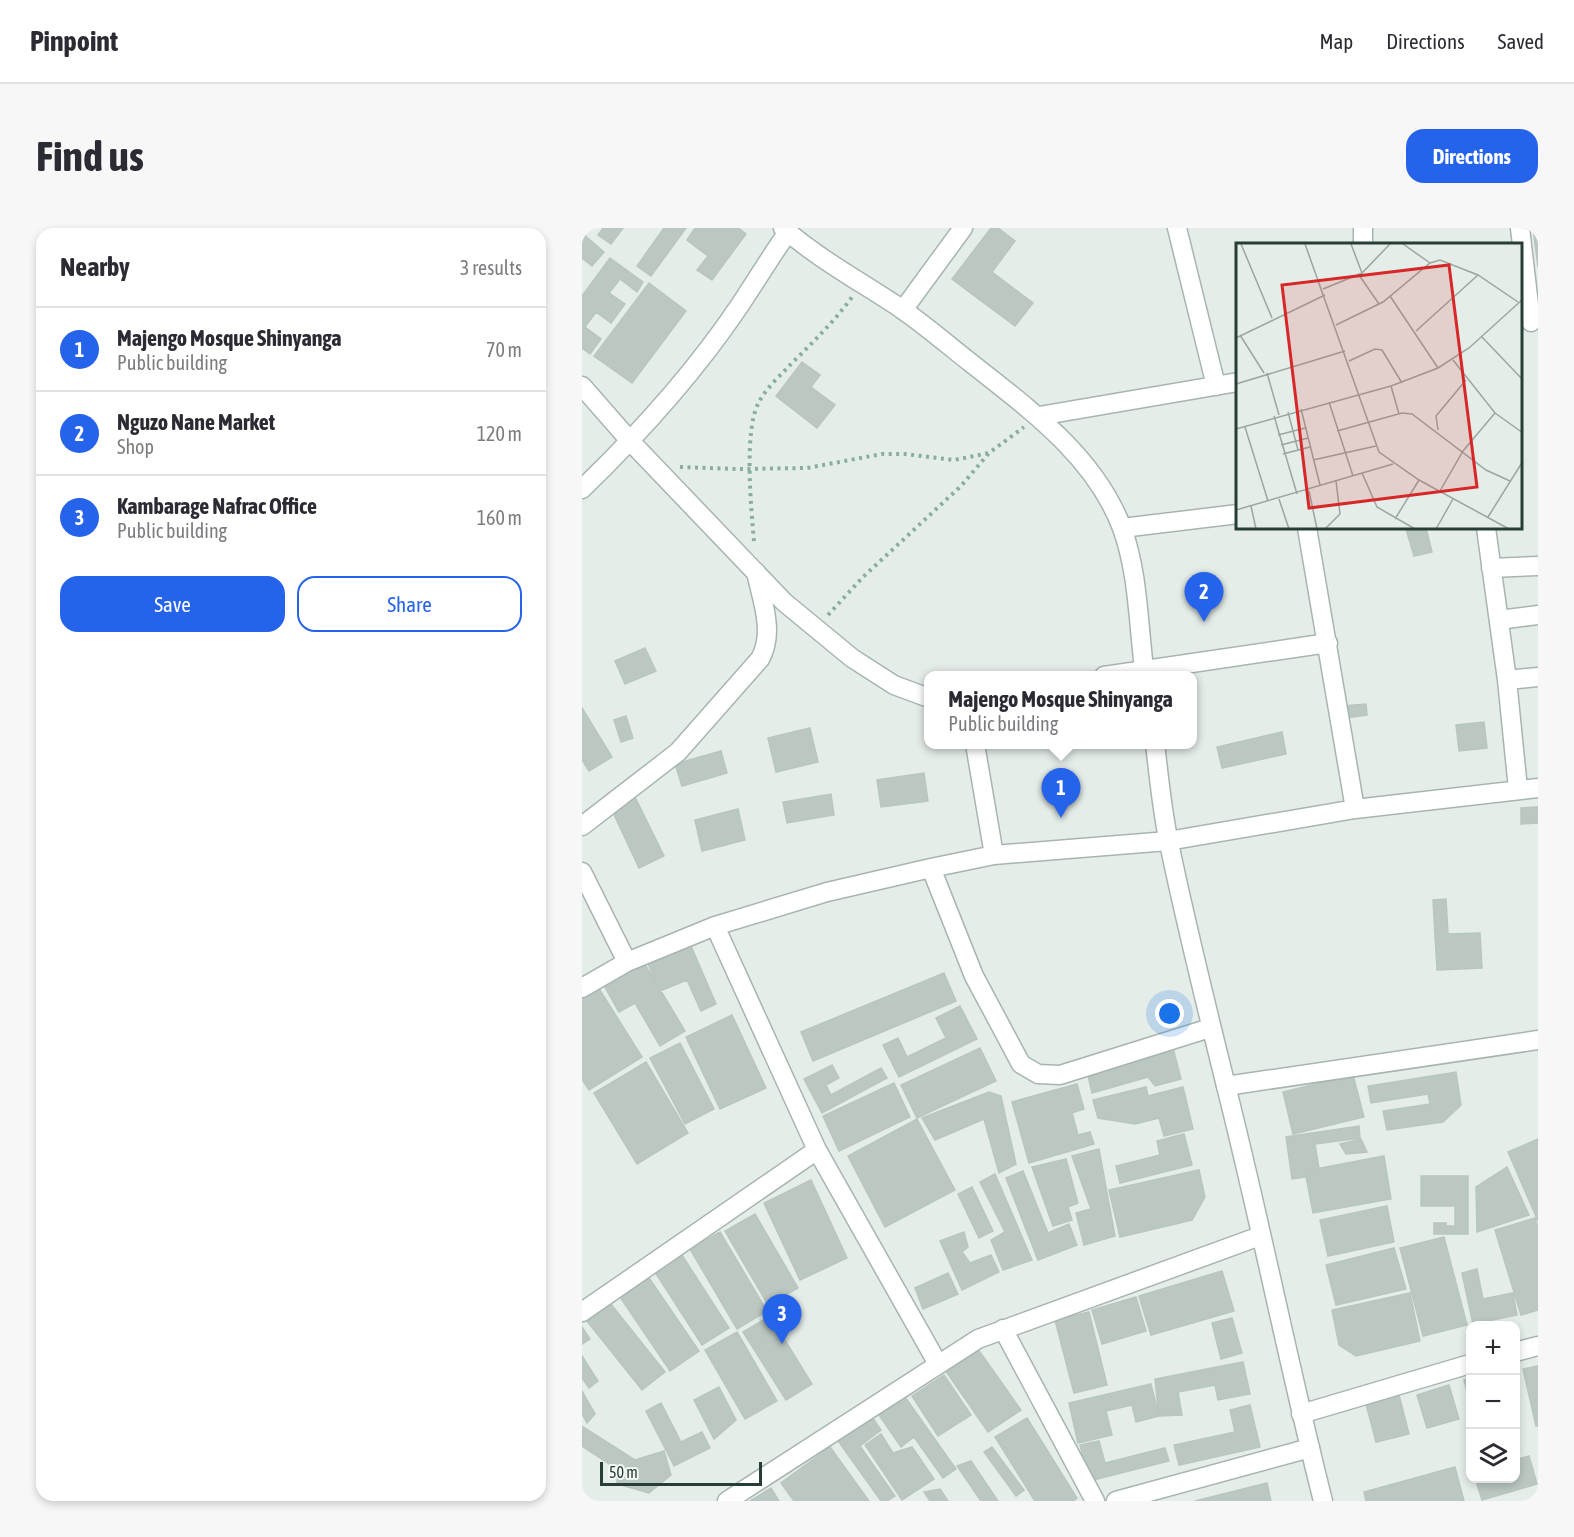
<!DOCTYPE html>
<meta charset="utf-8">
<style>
:root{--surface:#fff;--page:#f7f7f7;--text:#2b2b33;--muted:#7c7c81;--line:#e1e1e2;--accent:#2563eb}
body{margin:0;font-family:"Asap Condensed",sans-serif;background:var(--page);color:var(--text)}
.controls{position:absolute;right:18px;bottom:18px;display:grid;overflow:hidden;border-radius:12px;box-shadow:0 3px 9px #0003}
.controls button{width:54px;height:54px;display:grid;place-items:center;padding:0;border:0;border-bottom:2px solid var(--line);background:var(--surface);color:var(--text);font:30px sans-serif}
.scale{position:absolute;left:18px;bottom:15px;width:162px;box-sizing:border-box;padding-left:6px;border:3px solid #263e35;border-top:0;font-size:16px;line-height:21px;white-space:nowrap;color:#263e35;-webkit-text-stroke:4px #f6faf7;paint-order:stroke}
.you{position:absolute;left:588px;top:786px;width:21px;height:21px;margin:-15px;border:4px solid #fff;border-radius:50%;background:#1a73e8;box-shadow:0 0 0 9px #1a73e833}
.badge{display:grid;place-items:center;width:39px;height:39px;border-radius:50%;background:var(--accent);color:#fff;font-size:20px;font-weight:700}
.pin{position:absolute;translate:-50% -50px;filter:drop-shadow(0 2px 3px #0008)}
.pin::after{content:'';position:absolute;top:32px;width:21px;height:18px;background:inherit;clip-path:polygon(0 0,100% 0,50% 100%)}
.popup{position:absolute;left:342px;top:443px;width:273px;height:78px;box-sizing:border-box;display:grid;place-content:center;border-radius:12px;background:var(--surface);filter:drop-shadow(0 2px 4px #0005);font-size:20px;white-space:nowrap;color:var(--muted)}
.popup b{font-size:22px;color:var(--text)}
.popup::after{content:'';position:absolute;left:50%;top:100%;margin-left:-12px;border:12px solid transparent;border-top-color:var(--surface)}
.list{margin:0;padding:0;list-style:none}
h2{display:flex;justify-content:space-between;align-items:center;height:78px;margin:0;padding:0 24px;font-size:26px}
h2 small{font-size:20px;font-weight:400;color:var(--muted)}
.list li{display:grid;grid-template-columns:39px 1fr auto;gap:18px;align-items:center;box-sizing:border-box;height:84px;padding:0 24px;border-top:2px solid var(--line)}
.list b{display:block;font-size:22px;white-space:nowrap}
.list p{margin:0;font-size:20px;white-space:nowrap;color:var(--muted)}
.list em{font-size:20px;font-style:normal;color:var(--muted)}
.actions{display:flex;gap:12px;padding:18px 24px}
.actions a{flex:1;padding:14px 0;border:2px solid var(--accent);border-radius:18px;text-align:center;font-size:21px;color:var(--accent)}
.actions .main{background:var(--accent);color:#fff}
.icon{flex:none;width:33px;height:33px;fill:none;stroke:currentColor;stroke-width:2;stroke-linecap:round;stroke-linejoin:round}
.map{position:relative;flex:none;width:956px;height:1273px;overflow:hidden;border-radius:18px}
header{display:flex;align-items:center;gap:36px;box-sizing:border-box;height:84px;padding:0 30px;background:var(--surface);border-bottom:2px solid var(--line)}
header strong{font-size:28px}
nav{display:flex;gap:33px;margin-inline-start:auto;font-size:21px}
.intro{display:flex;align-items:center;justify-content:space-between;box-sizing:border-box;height:144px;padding:0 36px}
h1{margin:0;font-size:42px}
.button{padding:15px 27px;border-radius:18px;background:var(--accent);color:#fff;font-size:21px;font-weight:700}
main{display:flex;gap:36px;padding:0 36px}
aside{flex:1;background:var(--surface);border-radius:18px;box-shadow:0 3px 9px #0003}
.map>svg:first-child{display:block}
</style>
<header>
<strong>Pinpoint</strong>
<nav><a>Map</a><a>Directions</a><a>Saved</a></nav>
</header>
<div class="intro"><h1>Find us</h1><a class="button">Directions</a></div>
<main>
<aside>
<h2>Nearby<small>3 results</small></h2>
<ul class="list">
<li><span class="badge">1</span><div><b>Majengo Mosque Shinyanga</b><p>Public building</p></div><em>70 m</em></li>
<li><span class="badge">2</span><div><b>Nguzo Nane Market</b><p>Shop</p></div><em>120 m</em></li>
<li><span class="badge">3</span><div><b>Kambarage Nafrac Office</b><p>Public building</p></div><em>160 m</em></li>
</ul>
<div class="actions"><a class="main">Save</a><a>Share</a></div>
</aside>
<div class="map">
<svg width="956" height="1273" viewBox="0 0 956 1273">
<rect width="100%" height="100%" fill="#e5ede9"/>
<!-- building -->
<path fill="#bbc8c2" stroke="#b8c6bf" stroke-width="1.5" d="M21 0H41L29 16 16 7Z
M82 0H104L69 48 55 38Z
M113 0H156L164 6 130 52 115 42 126 28 105 12Z
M409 0H416L433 13 410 44 451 75 433 98 370 51Z
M951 0H956V39Z
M0 5 22 24 10 38 0 30Z
M28 30 61 54 55 64 38 51 27 65 43 76 29 95 14 84 3 99 19 111 8 126 0 120V68Z
M67 55 104 83 50 155 12 128Z
M220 134 238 147 229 159 253 177 235 200 194 168Z
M844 300 850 324 832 328 824 301Z
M63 420 74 443 43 456 33 433Z
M784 476 785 487 763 490 761 478Z
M0 480 30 529 7 543 0 532Z
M44 488 51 510 39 514 32 492Z
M902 494 905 520 877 523 874 497Z
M228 500 236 534 194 544 186 510Z
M700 504 704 526 640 540 635 519Z
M139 523 145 545 100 558 93 536Z
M342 545 346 573 299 579 295 552Z
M249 566 252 587 205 595 201 574Z
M52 567 82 628 57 640 28 578Z
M956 579V595L939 596V580Z
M156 581 163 612 120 623 113 592Z
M864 671 866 706 898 705 900 740 855 742 851 672Z
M106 711 134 776 119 783 105 752 78 763 63 729Z
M61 733 103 803 78 818 53 775 37 784 16 747Z
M362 745 374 773 231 833 219 804Z
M16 759 60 829 7 862 0 851V769Z
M378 778 395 811 317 849 301 817 316 810 325 829 364 810 354 790Z
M150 787 184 860 138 881 104 809Z
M98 815 132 881 103 896 68 830Z
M398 820 414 853 335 890 319 857Z
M591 820 599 851 573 858 566 849 510 865 505 843Z
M64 834 106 905 55 936 12 865Z
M250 837 257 850 244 857 249 867 299 840 305 850 240 885 222 851Z
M874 844 879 877 861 894 805 902 801 883 848 876 846 866 789 875 786 858Z
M771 847 782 889 711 906 701 864Z
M312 855 328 889 257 923 241 888Z
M495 856 502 881 490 885 496 907 508 904 512 916 447 935 430 874Z
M564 859 566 868 601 859 611 901 582 908 577 890 553 896 516 890 511 872Z
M407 864 419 868 434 936 417 945 402 891 353 912 340 890Z
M335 891 373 962 303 999 266 928Z
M777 898 778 910 733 916 738 947 710 951 704 909Z
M602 906 610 937 538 955 534 938 578 927 575 913Z
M779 911 785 924 764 926 758 916Z
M956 911V993L926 924Z
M517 921 533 1008 502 1017 494 985 509 981 490 928Z
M802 928 809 971 731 985 723 943Z
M484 931 496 975 486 979 490 992 471 998 450 939Z
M925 939 947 987 895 1004 894 959Z
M617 942 623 969 610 992 538 1009 527 962Z
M441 943 466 1005 487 996 495 1017 456 1032 424 950Z
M413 946 450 1032 421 1042 409 1012 423 1004 398 954Z
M839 948H886V1006H852V995H864V998H873V978H839Z
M229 952 265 1030 218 1052 182 975Z
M390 959 411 1003 397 1010 376 966Z
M805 978 812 1014 746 1028 738 992Z
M173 986 216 1060 186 1077 143 1003Z
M953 990 956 999V1082L939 1087 913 1002Z
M138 1004 185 1083 155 1101 108 1021Z
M382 1004 386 1019 380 1024 388 1035 409 1027 417 1044 380 1062 358 1013Z
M862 1009 885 1097 841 1108 818 1020Z
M812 1020 824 1061 754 1077 744 1037Z
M98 1024 147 1100 120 1117 71 1041Z
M895 1041 901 1071 931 1065 935 1087 891 1096 880 1045Z
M640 1043 652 1083 569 1107 557 1068Z
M366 1045 376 1066 341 1081 333 1060Z
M67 1050 117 1123 88 1143 38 1069Z
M828 1065 838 1113 774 1128 757 1117 750 1082Z
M554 1069 564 1103 520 1116 510 1082Z
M28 1075 83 1144 60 1162 5 1093Z
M507 1084 525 1157 492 1165 473 1092Z
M188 1088 230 1156 204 1172 161 1104Z
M650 1090 660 1125 639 1131 630 1095Z
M0 1099 8 1111 0 1116Z
M155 1104 195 1173 163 1191 123 1122Z
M393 1117 439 1182 406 1204 361 1139Z
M0 1128 16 1153 7 1160 0 1150Z
M661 1134 668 1166 636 1172 633 1157 596 1164 600 1187 577 1188 573 1151Z
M956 1138V1198H954L941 1141Z
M362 1147 389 1187 356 1208 330 1168Z
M888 1150V1174L882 1152Z
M569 1156 577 1188 554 1194 550 1177 524 1183 530 1207 496 1215 487 1175Z
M867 1157 877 1191 845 1200 835 1167Z
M137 1159 154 1192 132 1211 112 1172Z
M0 1163 13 1186 5 1195 0 1186Z
M817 1167 827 1206 794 1214 784 1176Z
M323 1169 374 1241 361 1250 332 1209 319 1219 297 1187Z
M79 1175 99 1214 120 1204 128 1220 92 1238 64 1183Z
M668 1177 678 1219 597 1237 592 1217 653 1204 648 1182Z
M288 1186 299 1202 278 1218 313 1268 305 1273H299L254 1210Z
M445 1190 495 1270 491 1273H453L413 1209Z
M1 1199 53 1232 82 1223 89 1247 67 1265 35 1256V1241L0 1218Z
M299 1206 311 1225 330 1219 352 1251 320 1272 283 1217Z
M517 1213 523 1235 583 1220 587 1233 507 1253 498 1217Z
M248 1219 287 1273H212L199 1255Z
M410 1219 442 1262 434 1268 402 1224Z
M947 1228 955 1256 900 1272 893 1250H933V1232Z
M389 1233 416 1273H399L375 1238Z
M873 1239 882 1273H784L782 1264Z
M685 1255 689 1273H613Z
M189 1260 197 1273H168Z
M358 1261 366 1273H348L342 1264Z"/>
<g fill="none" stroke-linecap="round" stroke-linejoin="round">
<defs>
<path id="minor" d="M595 0 634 158
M781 0V16
M938 0 949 94
M321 82 381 0
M0 158 49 214 202 374 270 430 312 457 347 470
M457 188 656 154
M0 261C58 205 113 144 158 77 174 53 189 28 206 4
M540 300 656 286
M725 300 773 581
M904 300 925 452 936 561
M909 340 956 338
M917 392 956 387
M522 448 746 415
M925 452 956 449
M393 516 412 627
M0 598 96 524 178 431C193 405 180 372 174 344
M349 640 392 748 439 836 456 846 478 847 628 800
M0 644 45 734
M133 698 235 922 356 1136
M0 760 45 734 133 698 245 664 349 640 412 627 586 613 773 581 956 560
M644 858 956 812
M0 1084 235 922
M421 1101 513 1273
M933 1124 956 1118
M719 1186 888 1136
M145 1273 396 1111 678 1008
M534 1273 728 1220"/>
<path id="tertiary" d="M201 0C238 32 281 55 321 82 344 98 366 117 389 135 447 181 513 228 540 300 557 347 556 398 563 448
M573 516C577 549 580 583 587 615 604 697 624 777 644 858 679 996 706 1135 741 1273"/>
</defs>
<!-- minor casing -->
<use href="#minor" stroke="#a8b5af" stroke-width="21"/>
<!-- tertiary casing -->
<use href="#tertiary" stroke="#a8b5af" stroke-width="21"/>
<!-- path -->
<path stroke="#89ae9f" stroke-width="4" stroke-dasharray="3 4.5" stroke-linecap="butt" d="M98 239 154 241 225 240 300 226H323L372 232 407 225
M172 313C169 280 162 204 176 176 183 161 197 149 208 137 230 115 252 94 270 69
M246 387 281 349 379 258 407 225 442 199"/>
<!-- minor -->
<use href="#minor" stroke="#fff" stroke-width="18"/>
<!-- tertiary -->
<use href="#tertiary" stroke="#fff" stroke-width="18"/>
</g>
<!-- overview -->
<g transform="translate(654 15)">
<rect width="286" height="286" fill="#e5ede9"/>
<path fill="none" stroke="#99a7a1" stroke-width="1.5" d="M5 1 36 75M69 1 143 209 183 237 273 286M115 1 126 30M167 1 194 20M123 32 143 61M87 46 126 30 154 1M154 53 202 125M100 82 147 59 194 20 204 17 242 32 282 59M180 88 242 32M4 92 28 130M245 93 287 137M0 95 89 52M217 117 259 170 287 190M113 118 139 106 146 107 166 140M31 130 43 172M0 141 109 108M155 143 163 171M93 159 117 233M65 166 84 242M52 169 62 207M38 173 61 251M9 184 32 258M0 186 155 143 202 125 233 105 287 56M202 187 200 173 230 137M101 188 166 170 176 171 250 227 274 238M42 192 69 185M45 202 72 195M47 211 74 204M77 217 140 203M126 230 141 264 179 286M73 248 81 286M204 248 227 208 259 170M43 256 53 286M15 263 20 286M0 267 157 221M252 274 287 218M159 276 183 237M89 286 104 271 100 238M200 286 217 256"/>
<path fill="#d62828" fill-opacity="0.15" stroke="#d62828" stroke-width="3" d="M213 22 241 244 73 265 46 42Z"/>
<rect width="286" height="286" fill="none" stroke="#263e35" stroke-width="3"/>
</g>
</svg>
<div class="controls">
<button>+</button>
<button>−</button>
<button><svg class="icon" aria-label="layers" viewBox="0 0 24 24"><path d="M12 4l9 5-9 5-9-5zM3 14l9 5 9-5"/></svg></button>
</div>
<div class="scale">50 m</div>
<div class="you"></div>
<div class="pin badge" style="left:479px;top:590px">1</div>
<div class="popup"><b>Majengo Mosque Shinyanga</b>Public building</div>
<div class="pin badge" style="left:622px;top:394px">2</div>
<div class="pin badge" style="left:200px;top:1116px">3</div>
</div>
</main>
